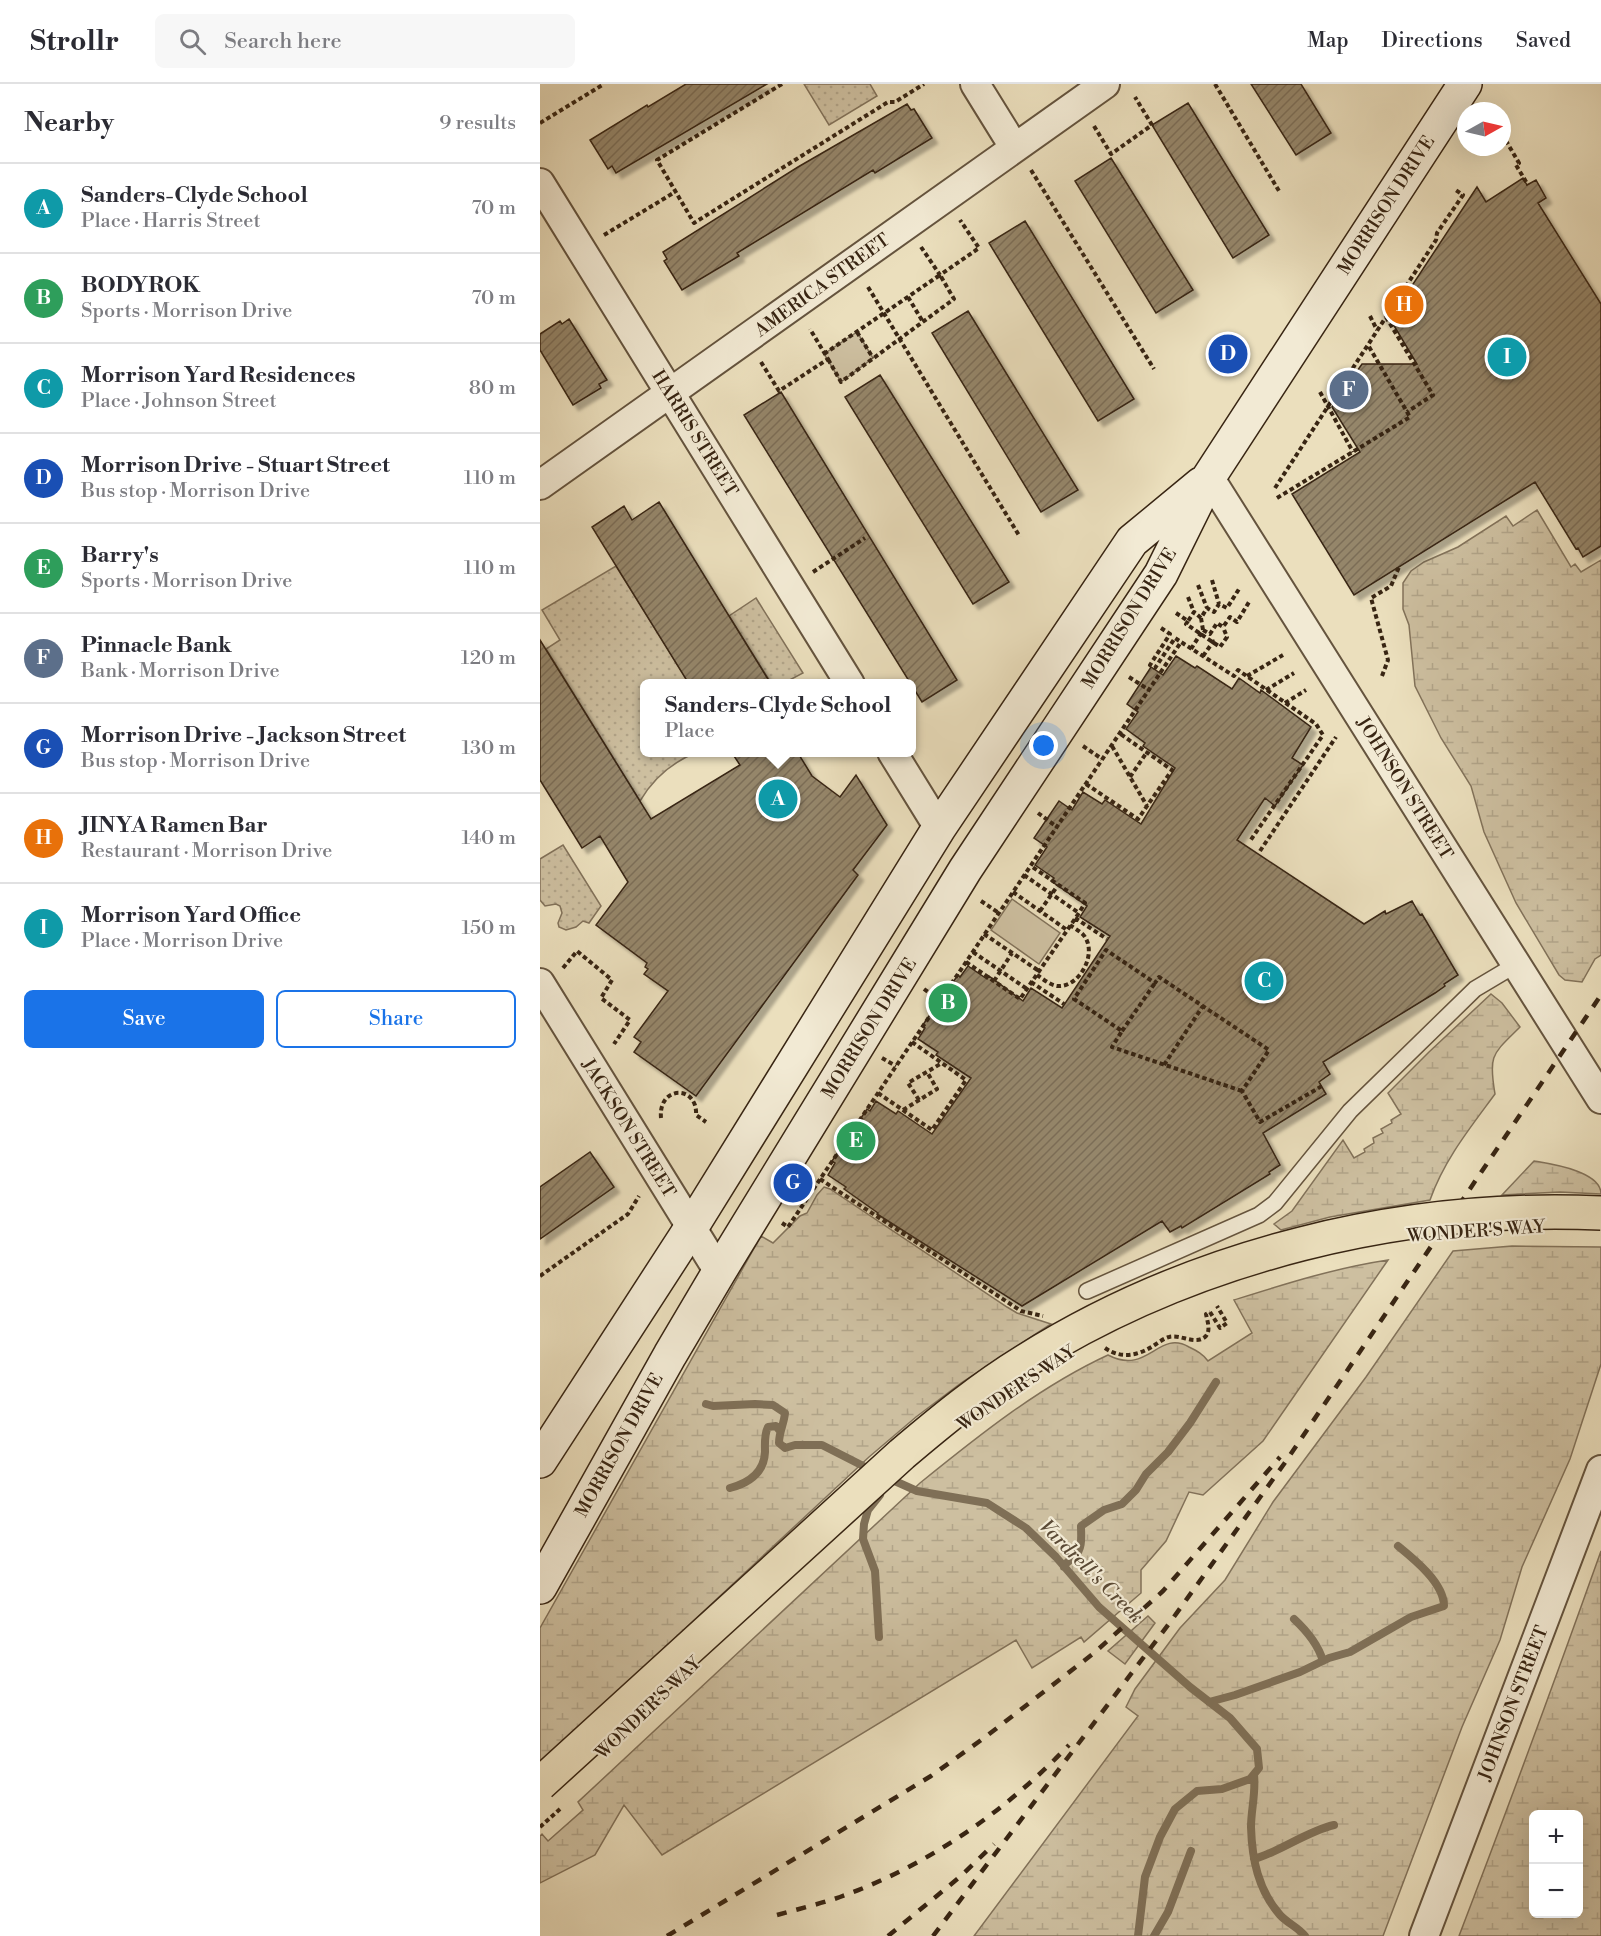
<!DOCTYPE html>
<meta charset="utf-8">
<style>
:root{--surface:#fff;--page:#f7f7f7;--text:#2b2b33;--muted:#7c7c81;--line:#e1e1e2;--accent:#1a73e8}
body{margin:0;font-family:"Libre Bodoni",serif;background:var(--page);color:var(--text)}
.controls{position:absolute;right:18px;bottom:18px;display:grid;overflow:hidden;border-radius:9px;box-shadow:0 6px 24px #0002}
.controls button{width:54px;height:54px;display:grid;place-items:center;padding:0;border:0;border-bottom:2px solid var(--line);background:var(--surface);color:var(--text);font:30px sans-serif}
.compass{position:absolute;left:917px;top:18px;width:54px;height:54px;border-radius:50%;background:var(--surface);box-shadow:0 6px 24px #0002;rotate:82deg}
.you{position:absolute;left:504px;top:662px;width:21px;height:21px;margin:-15px;border:4px solid #fff;border-radius:50%;background:#1a73e8;box-shadow:0 0 0 9px #1a73e833}
.badge{display:grid;place-items:center;width:39px;height:39px;border-radius:50%;background:var(--accent);color:#fff;font-size:20px;font-weight:700}
.pin{position:absolute;translate:-50% -50%;border:3px solid #fff;box-shadow:0 2px 6px #0006}
.popup{position:absolute;left:100px;top:595px;width:276px;height:78px;box-sizing:border-box;display:grid;place-content:center;border-radius:9px;background:var(--surface);filter:drop-shadow(0 2px 4px #0005);font-size:20px;white-space:nowrap;color:var(--muted)}
.popup b{font-size:22px;color:var(--text)}
.popup::after{content:'';position:absolute;left:50%;top:100%;margin-left:-12px;border:12px solid transparent;border-top-color:var(--surface)}
.list{margin:0;padding:0;list-style:none}
h2{display:flex;justify-content:space-between;align-items:center;height:78px;margin:0;padding:0 24px;font-size:26px}
h2 small{font-size:20px;font-weight:400;color:var(--muted)}
.list li{display:grid;grid-template-columns:39px 1fr auto;gap:18px;align-items:center;box-sizing:border-box;height:90px;padding:0 24px;border-top:2px solid var(--line)}
.list b{display:block;font-size:22px;white-space:nowrap}
.list p{margin:0;font-size:20px;white-space:nowrap;color:var(--muted)}
.list em{font-size:20px;font-style:normal;color:var(--muted)}
.actions{display:flex;gap:12px;padding:18px 24px}
.actions a{flex:1;padding:14px 0;border:2px solid var(--accent);border-radius:9px;text-align:center;font-size:21px;color:var(--accent)}
.actions .main{background:var(--accent);color:#fff}
.icon{flex:none;width:33px;height:33px;fill:none;stroke:currentColor;stroke-width:2;stroke-linecap:round;stroke-linejoin:round}
.map{position:relative;flex:none;width:1061px;height:1852px;overflow:hidden}
header{display:flex;align-items:center;gap:36px;box-sizing:border-box;height:84px;padding:0 30px;background:var(--surface);border-bottom:2px solid var(--line)}
header strong{font-size:28px}
nav{display:flex;gap:33px;margin-inline-start:auto;font-size:21px}
.search{width:420px;height:54px;background:var(--page);display:flex;align-items:center;gap:15px;box-sizing:border-box;padding:0 21px;border-radius:9px;color:var(--muted);font-size:22px}
main{display:flex}
aside{flex:1;background:var(--surface)}
.map>svg:first-child{display:block}
</style>
<header>
<strong>Strollr</strong>
<div class="search"><svg class="icon" aria-label="search" viewBox="0 0 24 24"><circle cx="10" cy="10" r="6"/><path d="M15 15l6 6"/></svg>Search here</div>
<nav><a>Map</a><a>Directions</a><a>Saved</a></nav>
</header>
<main>
<aside>
<h2>Nearby<small>9 results</small></h2>
<ul class="list">
<li><span class="badge" style="background:#0f9aa8">A</span><div><b>Sanders-Clyde School</b><p>Place · Harris Street</p></div><em>70 m</em></li>
<li><span class="badge" style="background:#2e9e5b">B</span><div><b>BODYROK</b><p>Sports · Morrison Drive</p></div><em>70 m</em></li>
<li><span class="badge" style="background:#0f9aa8">C</span><div><b>Morrison Yard Residences</b><p>Place · Johnson Street</p></div><em>80 m</em></li>
<li><span class="badge" style="background:#1a4fb4">D</span><div><b>Morrison Drive - Stuart Street</b><p>Bus stop · Morrison Drive</p></div><em>110 m</em></li>
<li><span class="badge" style="background:#2e9e5b">E</span><div><b>Barry's</b><p>Sports · Morrison Drive</p></div><em>110 m</em></li>
<li><span class="badge" style="background:#5c6f8a">F</span><div><b>Pinnacle Bank</b><p>Bank · Morrison Drive</p></div><em>120 m</em></li>
<li><span class="badge" style="background:#1a4fb4">G</span><div><b>Morrison Drive - Jackson Street</b><p>Bus stop · Morrison Drive</p></div><em>130 m</em></li>
<li><span class="badge" style="background:#e8710a">H</span><div><b>JINYA Ramen Bar</b><p>Restaurant · Morrison Drive</p></div><em>140 m</em></li>
<li><span class="badge" style="background:#0f9aa8">I</span><div><b>Morrison Yard Office</b><p>Place · Morrison Drive</p></div><em>150 m</em></li>
</ul>
<div class="actions"><a class="main">Save</a><a>Share</a></div>
</aside>
<div class="map">
<svg width="1061" height="1852" viewBox="0 0 1061 1852">
<defs>
<pattern id="wetland-marsh" width="20" height="14" patternUnits="userSpaceOnUse" patternTransform="scale(1.5)"><rect width="20" height="14" fill="#cdbfa0"/><path d="M1 5h8M5 5V1M11 12h8M15 12V8" fill="none" stroke="#b1a489"/></pattern>
<pattern id="park-dots" width="8" height="8" patternUnits="userSpaceOnUse" patternTransform="scale(1.5)"><rect width="8" height="8" fill="#cdbfa0"/><path d="M2 2h.1M6 6h.1" fill="none" stroke="#b1a489" stroke-width="1.8" stroke-linecap="round"/></pattern>
<pattern id="building-hatch" width="6" height="6" patternUnits="userSpaceOnUse" patternTransform="scale(1.5)"><rect width="6" height="6" fill="#95866b"/><path d="M-1 1l2-2M0 6l6-6M5 7l2-2" fill="none" stroke="#7b6d57"/></pattern>
<filter id="shadow"><feDropShadow dx="5.5" dy="5.5" stdDeviation="1.5" flood-color="#0004"/></filter>
</defs>
<rect width="100%" height="100%" fill="#ebdfbd"/>
<filter id="stains"><feTurbulence type="fractalNoise" baseFrequency=".00333" numOctaves="4"/><feColorMatrix values="0 0 0 0 .2 0 0 0 0 .09 0 0 0 0 .02 0 0 0 .5 -.17"/></filter>
<radialGradient id="worn" r=".72"><stop offset=".6" stop-color="#630" stop-opacity="0"/><stop offset="1" stop-color="#630" stop-opacity=".3"/></radialGradient>
<!-- green -->
<path fill="#cdbfa0" stroke="#82725a" stroke-width="1.5" d="M317 248 333 274 301 298 284 270Z
M472 815 520 849 499 880 451 846Z"/>
<!-- wetland -->
<path fill="url(#wetland-marsh)" stroke="#82725a" stroke-width="1.5" fill-rule="evenodd" d="M997 426 1031 483 1035 480 1041 488 1061 476V871L1055 875 1042 898 1025 896 1019 891 976 819 944 748 931 702 901 654 875 602 869 541 863 525V499L871 487 884 478 918 463 966 432 973 442Z
M951 910 962 919 980 943C953 970 948 970 955 1010 930 1044 904 1076 890 1116L790 1133 741 1146 734 1140 752 1127 803 1056 814 1074 825 1068 824 1065 834 1059 833 1054 843 1049 841 1045 852 1039 851 1036 861 1030 848 1009 889 968Z
M994 1077C1011 1080 1061 1087 1061 1110L1020 1108 962 1111Z
M284 1103 290 1105 467 1223 477 1229 511 1240 421 1299 376 1333 329 1373 0 1680V1544L221 1152 233 1159 260 1132 267 1129 277 1111Z
M972 1162 1061 1163V1280L1030 1375 982 1483 960 1556 922 1643 843 1852H434L598 1632 586 1623 595 1605 640 1544 685 1496 733 1418 826 1293 913 1167Z
M848 1176 723 1357 663 1411 649 1408 626 1457 601 1486V1509L544 1558 541 1553 492 1584 476 1556 122 1771 84 1721 55 1771 0 1799V1752L2 1750 8 1757 43 1726 38 1718 380 1399C438 1352 499 1303 568 1271 608 1292 618 1245 649 1263 657 1267 663 1270 668 1277L712 1249 694 1216C745 1200 795 1184 848 1176Z
M1061 1467V1852H919C968 1724 1015 1596 1061 1467ZM993 1730H1038V1830H993Z
M608 1532 615 1539 585 1580 568 1567Z"/>
<!-- park -->
<path fill="url(#park-dots)" stroke="#82725a" stroke-width="1.5" d="M264 0H330L337 12 289 41Z
M76 482 149 599 104 600V668L155 669C131 679 113 695 100 717L6 565 20 556 2 526Z
M216 514 263 589 244 599H231L189 532Z
M23 761 61 822 49 839 43 837 36 843 26 846 19 843 18 839 22 829 20 822 16 820 5 822 0 816V775Z"/>
<g fill="none" stroke-linecap="round" stroke-linejoin="round">
<!-- stream -->
<path stroke="#7f6f56" stroke-width="8" d="M166 1320 173 1322 215 1320 233 1321 245 1329C244 1340 239 1348 239 1359L245 1364 255 1361H282L333 1387
M348 1394 377 1407 447 1419 486 1444 516 1473 559 1523 650 1603 690 1634 717 1665 719 1684 710 1695 682 1705 657 1707 635 1725 620 1753 605 1793 598 1852
M190 1404C209 1399 224 1389 225 1368 225 1359 224 1351 228 1343L236 1342 240 1347
M524 1483C527 1476 531 1477 535 1472 543 1464 541 1452 541 1442L564 1426 582 1420 596 1406 606 1390 628 1368 650 1339 676 1298
M754 1535C767 1547 778 1560 783 1577
M339 1553 335 1487 323 1455 324 1440 328 1426 340 1411
M669 1618 695 1611 760 1588 789 1574 810 1568 871 1533 904 1522C904 1499 874 1475 858 1462
M714 1691C716 1709 711 1726 711 1743 712 1775 718 1806 740 1831 747 1839 758 1843 765 1852
M714 1775C742 1767 765 1748 794 1741
M614 1852 628 1828 651 1767"/>
</g>
<!-- building -->
<path fill="url(#building-hatch)" stroke="#382513" stroke-width="1.5" filter="url(#shadow)" d="M146 0H227L76 89 72 82 68 85 50 56 107 21 108 23Z
M711 0H761L791 49 756 71Z
M648 19 729 151 693 174 612 41Z
M367 20 371 26 374 25 392 54 335 89 333 86 197 169 199 172 142 206 124 177 127 175 123 168 258 83Z
M571 74 653 206 616 229 535 97Z
M983 94 987 101 996 96 1006 114 998 119 1061 220V462L1043 473 1038 464 1036 465 995 398 814 511 752 410 820 368 792 323 822 280H877L850 235 937 103 946 118Z
M485 137 594 315 558 337 449 159Z
M428 227 538 406 501 428 392 249Z
M29 235 67 296 59 300 61 304 33 321 0 266V250L20 237 22 240Z
M340 291 469 498 433 520 305 313Z
M241 308 417 596 382 618 204 331Z
M119 418 189 532 231 600H149L52 443 84 422 92 436Z
M0 556 111 735 200 681 192 669H258L272 692 300 713 316 691 347 741 313 786 318 791 156 1012 94 968 101 958 94 953 128 907 104 890 108 885 105 883 107 879 56 841 88 798 60 752 42 764 0 696Z
M636 572 655 584 657 582 692 605 699 594 720 609 721 606 771 643 752 674 763 681 735 722 725 714 697 756 824 840 845 827 846 830 872 817 880 831 882 830 918 891 904 900 905 902 895 909 783 978 790 990 779 998 786 1010 723 1049 740 1081 729 1088 730 1090 642 1144 641 1142 630 1148 622 1137 482 1222 337 1130 338 1129 304 1105 306 1103 288 1091 295 1079 292 1077 327 1025 330 1027 336 1017 356 1030 358 1027 392 1050 431 994 396 971 398 968 378 955 385 944 382 942 418 891 420 893 428 882 447 895 449 892 483 917 491 904 522 924 570 852 540 833 547 822 511 797 514 794 495 781 507 763 494 754 519 717 532 726 543 708 562 720 565 716 601 740 635 684 603 662 605 659 586 645 598 628 587 620 611 583 623 591Z
M50 1068 74 1103 0 1155V1103Z"/>
<g fill="none" stroke-linecap="round" stroke-linejoin="round">
<defs>
<path id="service" d="M547 1207 719 1131 735 1119 810 1027 935 905 977 880"/>
<path id="minor" d="M435 0 474 63
M0 99 310 600
M669 393 1061 1015
M0 401 565 0
M352 668 399 744
M0 899 179 1188
M884 1852 1061 1386"/>
<path id="secondary" d="M0 1377 151 1144 399 744 592 457 661 400
M0 1503 130 1271 179 1188 425 786 621 490 669 393 925 0"/>
</defs>
<!-- service casing -->
<use href="#service" stroke="#65543e" stroke-width="18"/>
<!-- minor casing -->
<use href="#minor" stroke="#65543e" stroke-width="32"/>
<!-- secondary casing -->
<use href="#secondary" stroke="#382513" stroke-width="36"/>
<!-- path -->
<path stroke="#382513" stroke-width="4" stroke-dasharray="4.5 3" stroke-linecap="butt" d="M242 0 117 76 154 139 348 18H355L384 0
M675 0 739 107
M0 39 64 0
M554 42 571 70 612 41 595 13
M962 50 979 79 976 81 988 101
M491 86 614 285
M64 151 135 108
M381 163 400 191 439 164 420 136
M328 203 480 453
M368 213 383 238
M830 232 837 246
M846 233 893 311 867 328
M317 248 333 274
M284 270 400 191 414 215 301 298 288 275
M221 278 239 307 288 275 270 245
M780 308 813 368
M735 404 896 156 897 149 923 111 914 105
M737 414 870 333 828 261
M273 488 325 454
M672 496 679 520
M658 501 667 524
M648 513 654 528
M636 529 648 537 654 528 661 534 667 524 674 528 679 520 687 524 699 505
M661 534 663 546
M648 537 646 540 680 563 687 553 683 543
M621 544 630 550 610 581 615 584 635 554 641 558
M651 565 663 546 670 550 677 539 683 543 690 533 697 538 709 518
M663 572 673 558 672 555
M707 592 743 571
M842 592 848 576 831 514 851 502 859 483
M589 593 609 606
M726 606 754 589
M745 619 766 606
M543 662 562 675
M572 662 607 722
M590 693 607 668
M546 700 598 735 632 686 579 649
M498 729 517 743
M720 767 796 653
M484 791 539 829
M473 808 527 846
M441 817 459 829
M500 827 518 801
M535 834 567 855
M444 850 499 887
M433 868 487 905
M426 878 480 915 539 829 545 819 491 782
M23 884 37 867 72 896 61 914 90 936 74 960
M497 891C503 895 510 901 517 902 539 904 557 871 545 853 542 848 535 845 530 841
M454 897 472 869
M491 898 524 920
M384 905 400 917
M582 947 615 899
M342 974 356 982
M624 981 663 922
M702 1007 572 963 582 947 534 915 566 866 615 899 619 893 729 966 702 1007 720 1038 782 1002
M338 1009 392 1046 426 996 372 958
M379 1016 368 999 402 979
M363 1026 397 1005 387 988
M121 1034C118 1001 158 1001 156 1031L166 1038
M280 1095 481 1227 503 1232
M242 1139 248 1143 641 558 694 592 698 586 776 640 783 651 710 757
M0 1192 88 1130 99 1112
M670 1228 680 1244 687 1239 677 1222
M565 1264C581 1275 597 1272 613 1262 618 1259 624 1254 629 1253 641 1250 656 1262 666 1252 671 1246 667 1236 666 1230L670 1228"/>
<!-- service -->
<use href="#service" stroke="#f2ead4" stroke-width="15"/>
<!-- minor -->
<use href="#minor" stroke="#f2ead4" stroke-width="28"/>
<!-- secondary -->
<use href="#secondary" stroke="#f2ead4" stroke-width="33"/>
<!-- rail -->
<path stroke="#382513" stroke-width="4.5" stroke-dasharray="10 10" stroke-linecap="butt" d="M237 1831C258 1825 280 1820 300 1813 387 1782 465 1728 529 1661
M127 1852 391 1692 444 1654 554 1569 623 1507 740 1373
M348 1852 421 1792 454 1760
M393 1852 631 1537 744 1380 1061 911"/>
<defs>
<path id="motorway-bridge" d="M0 1700 362 1370C401 1337 441 1304 485 1277 654 1171 862 1120 1061 1129"/>
</defs>
<!-- motorway-bridge casing -->
<use href="#motorway-bridge" stroke="#382513" stroke-width="36" stroke-linecap="butt"/>
<!-- path-bridge -->
<path stroke="#382513" stroke-width="4" stroke-dasharray="4.5 3" stroke-linecap="butt" d="M0 1743 20 1725"/>
<!-- motorway-bridge -->
<use href="#motorway-bridge" stroke="#ebdfbd" stroke-width="33"/>
</g>
<g text-anchor="middle" stroke-width="4.5" stroke-linejoin="round" paint-order="stroke">
<!-- street labels -->
<g font-size="18" fill="#382513" stroke="#f2ead4">
<text transform="translate(846 121) rotate(-57)" y="6">MORRISON DRIVE</text>
<text transform="translate(282 201) rotate(-36)" y="6">AMERICA STREET</text>
<text transform="translate(155 349) rotate(58)" y="6">HARRIS STREET</text>
<text transform="translate(589 534) rotate(-58)" y="6">MORRISON DRIVE</text>
<text transform="translate(865 704) rotate(58)" y="6">JOHNSON STREET</text>
<text transform="translate(329 944) rotate(-58)" y="6">MORRISON DRIVE</text>
<text transform="translate(89 1044) rotate(58)" y="6">JACKSON STREET</text>
<text transform="translate(936 1147) rotate(-4)" y="6">WONDER'S WAY</text>
<text transform="translate(476 1304) rotate(-34)" y="6">WONDER'S WAY</text>
<text transform="translate(79 1361) rotate(-61)" y="6">MORRISON DRIVE</text>
<text transform="translate(973 1619) rotate(-69)" y="6">JOHNSON STREET</text>
<text transform="translate(108 1624) rotate(-44)" y="6">WONDER'S WAY</text>
</g>
<!-- water labels -->
<g font-size="20" font-style="italic" fill="#5b4a35" stroke="#f2ead4">
<text transform="translate(552 1487) rotate(45)" y="7">Vardrell's Creek</text>
</g>
</g>
<rect width="100%" height="100%" filter="url(#stains)"/>
<rect width="100%" height="100%" fill="url(#worn)"/>
</svg>
<div class="controls">
<button>+</button>
<button>−</button>
</div>
<svg class="compass" viewBox="-18 -18 36 36"><path d="M0-13l5 13h-10z" fill="#e53935"/><path d="M0 13l5-13h-10z" fill="#7c7c81"/></svg>
<div class="you"></div>
<div class="pin badge" style="left:238px;top:715px;background:#0f9aa8">A</div>
<div class="popup"><b>Sanders-Clyde School</b>Place</div>
<div class="pin badge" style="left:408px;top:919px;background:#2e9e5b">B</div>
<div class="pin badge" style="left:724px;top:897px;background:#0f9aa8">C</div>
<div class="pin badge" style="left:688px;top:270px;background:#1a4fb4">D</div>
<div class="pin badge" style="left:316px;top:1057px;background:#2e9e5b">E</div>
<div class="pin badge" style="left:809px;top:306px;background:#5c6f8a">F</div>
<div class="pin badge" style="left:253px;top:1099px;background:#1a4fb4">G</div>
<div class="pin badge" style="left:864px;top:221px;background:#e8710a">H</div>
<div class="pin badge" style="left:967px;top:273px;background:#0f9aa8">I</div>
</div>
</main>
